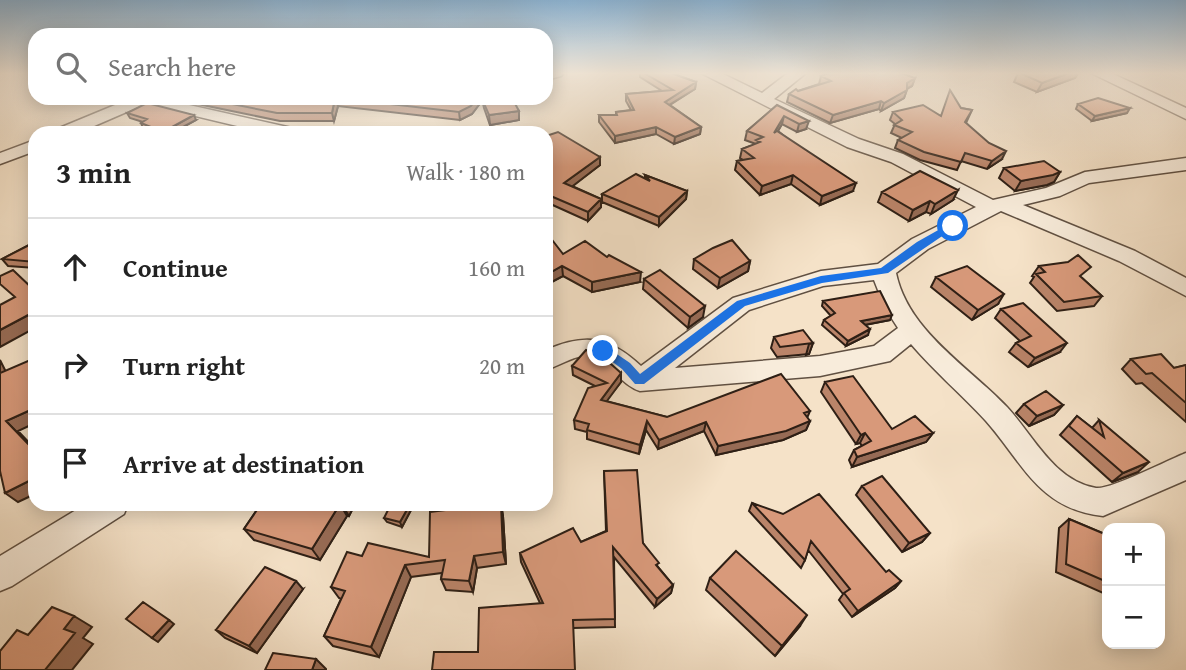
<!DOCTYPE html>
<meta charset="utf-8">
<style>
:root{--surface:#fff;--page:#f6f6f6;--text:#222;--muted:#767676;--line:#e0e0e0}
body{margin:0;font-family:"Gentium Book Plus",serif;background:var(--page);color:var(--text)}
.controls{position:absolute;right:21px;bottom:21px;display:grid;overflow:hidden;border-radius:14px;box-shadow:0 4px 18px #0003}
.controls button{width:63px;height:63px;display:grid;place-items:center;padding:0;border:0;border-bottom:2px solid var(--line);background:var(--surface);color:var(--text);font:35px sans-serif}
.stop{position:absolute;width:21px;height:21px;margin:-16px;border:5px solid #1a73e8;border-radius:50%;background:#fff}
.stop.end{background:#1a73e8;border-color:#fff;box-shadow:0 2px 7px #0008}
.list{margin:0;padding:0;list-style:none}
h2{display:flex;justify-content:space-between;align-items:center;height:91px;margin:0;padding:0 28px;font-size:30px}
h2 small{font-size:23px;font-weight:400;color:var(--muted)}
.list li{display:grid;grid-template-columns:46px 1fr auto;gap:21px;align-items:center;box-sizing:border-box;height:98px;padding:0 28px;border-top:2px solid var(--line)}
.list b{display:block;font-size:26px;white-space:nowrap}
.list em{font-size:23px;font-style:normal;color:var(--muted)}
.icon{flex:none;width:38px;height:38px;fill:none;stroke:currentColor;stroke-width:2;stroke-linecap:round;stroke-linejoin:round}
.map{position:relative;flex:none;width:1186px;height:670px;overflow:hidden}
.search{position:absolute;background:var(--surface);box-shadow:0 4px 18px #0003;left:28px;top:28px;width:525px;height:77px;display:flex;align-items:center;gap:18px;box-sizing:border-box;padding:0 24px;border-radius:21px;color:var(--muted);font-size:26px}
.panel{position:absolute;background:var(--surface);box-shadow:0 4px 18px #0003;left:28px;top:126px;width:525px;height:385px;border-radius:21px}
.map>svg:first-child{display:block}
</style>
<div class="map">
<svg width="1186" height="670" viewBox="0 0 1186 670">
<rect width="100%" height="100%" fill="#f5e2c8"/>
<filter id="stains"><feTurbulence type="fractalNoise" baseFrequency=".00286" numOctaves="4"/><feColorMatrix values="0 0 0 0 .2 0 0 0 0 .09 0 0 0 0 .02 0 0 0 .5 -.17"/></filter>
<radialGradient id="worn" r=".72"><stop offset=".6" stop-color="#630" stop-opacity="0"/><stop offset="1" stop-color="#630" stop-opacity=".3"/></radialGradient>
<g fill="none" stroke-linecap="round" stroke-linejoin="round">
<defs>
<path id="minor" d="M546 73H564L561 76 546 80Z
M701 73H721L762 93 788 73H806L774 99 859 139 903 154 993 200 1046 188 1085 172 1186 158V170L1089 183 1060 196 1023 205 1135 251 1186 278V296L1119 261 1001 211 928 249 896 273C908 331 968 366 1007 407 1033 435 1054 481 1096 488 1110 490 1168 460 1186 453V480L1103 516C1039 509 1023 463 986 421 962 395 934 371 911 344L890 361 820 376 640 391C618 385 605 350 578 357 567 360 557 366 546 370V350C585 333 609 336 641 366L733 298 821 271 878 264 912 239 976 207 891 162 847 147ZM874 280 885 308 898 328 874 346 820 356 675 368 749 310 823 286Z
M1091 73H1111L1186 108V119Z
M132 98H158L292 128 301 133H267L145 104 78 133H54L57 129Z
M35 140V151L0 164V153Z
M86 504H128L124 514 12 586 0 591V556Z"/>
</defs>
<!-- minor casing -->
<use href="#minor" stroke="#605042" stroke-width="3"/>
<!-- minor -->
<use href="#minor" fill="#f8ecdb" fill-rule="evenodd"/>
</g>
<!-- wall -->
<path fill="#ba8469" stroke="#2e1f15" stroke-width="2" d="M640 73H671L696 82 695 89 670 105 701 127 700 134 674 144 656 134 615 143 599 122V115H616V112L631 110 626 101V94L662 91 640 77Z
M1018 73H1078L1075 78 1037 92 1014 82Z
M821 76 915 78 912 86 907 89 904 98 881 111 879 109 830 123 787 102 789 94 819 84Z
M195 98H480L481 102 472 114 460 120 338 106 334 121H280L198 104Z
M482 99 519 111V120L490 125 484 108Z
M1078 104 1127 113 1092 121 1076 109Z
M777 105 806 129 797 132 782 124 778 131 853 191 820 205 791 184 760 195 735 170 737 161 743 160 740 158 742 149 756 144 745 140 747 131Z
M961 108 972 110 966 123 1002 159 987 169 961 161 957 170 920 160 895 148 898 140 902 138 891 133 895 124 890 120 893 112 940 116Z
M127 113 196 120 172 133H157L143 128 141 123 143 122 130 118Z
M546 136 600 157V165L572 186 601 199V207L588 221 546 202Z
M1004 168 1060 172 1054 182 1047 185 1015 191 999 178Z
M645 175 687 191 686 199 659 226 602 202V194L645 179Z
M882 192 953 200 931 214 926 212 909 221 878 202Z
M35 242V268L8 266 2 259Z
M563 254 640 282 592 292 563 276 546 285Z
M694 259 750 261 748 271 718 288 693 269Z
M1039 266 1082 278 1102 296 1094 306 1057 311 1030 283 1034 277 1032 276Z
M936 277 998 304 972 320 931 287Z
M644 279 703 317 688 328 643 289Z
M823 301 890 320 865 325 868 335 846 346 822 325 824 320 831 316 822 306Z
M1001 309 1060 352 1028 367 1009 352 1016 343 1020 341 995 318Z
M774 337 813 343 809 354 777 357 771 348Z
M1131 359 1174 368 1186 365V422L1142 383 1136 384 1122 369Z
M572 366 621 382 606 401 667 417 810 411 807 418 810 421 806 430 783 440 716 455 704 431 658 449 646 430 639 454 587 439V432L575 429 574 420 595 386 573 375Z
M825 382 892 429 933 433 926 442 852 467 849 460 854 450 862 446 860 443 856 444 821 392Z
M1024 404 1063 405 1054 415 1029 426 1016 413Z
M1077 416 1092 428 1099 420 1138 472 1112 482 1060 435Z
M604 471 643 543 658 567 673 585 671 593 655 607 614 557 615 627 573 628 478 652 540 603 521 562 520 553 581 542 606 531Z
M862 486 930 533 922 542 902 552 856 495Z
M752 503 901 581 895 588 852 617 839 600 843 594 808 550 805 560 801 568 749 511Z
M261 504H355L349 516H347L320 560 254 540 244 529Z
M501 504 503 516 506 564 477 568 473 592 446 590 441 579 442 573 411 577 379 657 333 646 324 636 341 599 339 598 331 587 429 557Z
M409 506 411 510 402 527 387 522 384 518Z
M1069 519 1107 535V591L1103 593 1056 572 1059 528Z
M710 578 800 626 775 656 706 590Z
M303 589 257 653 225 638 216 630Z"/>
<!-- shaded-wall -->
<path fill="#976b55" stroke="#2e1f15" stroke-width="2" d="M1069 73H1078L1075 78 1037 92 1042 83Z
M915 78 912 86 904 90 907 83Z
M696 82 695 89 664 108 665 102Z
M907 90 904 98 881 111 884 103Z
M335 98 338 106 334 121 332 113Z
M477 98H480L481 102 472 114 460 120 459 112Z
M881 101 879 109 830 123 833 115Z
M1130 108 1127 113 1092 121 1095 116Z
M519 111V120L490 125 489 115Z
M194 115 196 120 172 133H164L163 132Z
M784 116 782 124 772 141 774 133Z
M809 121 806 129 797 132 799 124Z
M656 127V134L615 143V136Z
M701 127 700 134 674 144 675 137Z
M1006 151 1002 159 987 169 992 161Z
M600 157V165L565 192 564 183Z
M1060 172 1054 182 1047 185 1015 191 1021 181Z
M793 175 791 184 760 195 762 186Z
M856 183 853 191 820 205 822 196Z
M958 190 953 200 931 214 935 204Z
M687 191 686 199 659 226V217Z
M601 199V207L588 221V212Z
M930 201 926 212 909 221 913 210Z
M750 261 748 271 718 288 720 278Z
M562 266 563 276 546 285V275Z
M641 272 640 282 592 292V282Z
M1004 294 998 304 972 320 978 310Z
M705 306 703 317 688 328 690 317Z
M32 313 35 317V328L0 347V330Z
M892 315 890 320 859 326 861 321Z
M870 329 868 335 846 346 848 341Z
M813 343 809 354 806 355 809 344Z
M1067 343 1060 352 1028 367 1035 358Z
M0 360 12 384 0 373Z
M621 373V382L601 409V400Z
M1063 405 1054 415 1029 426 1037 416Z
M35 408V423L18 431 35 449V451L6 421Z
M647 421 646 430 639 454 640 445Z
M810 421 806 430 783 440 716 455 718 446Z
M706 422 704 431 658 449 659 440Z
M865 433 860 443 856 444 861 435Z
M933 433 926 442 852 467 857 457Z
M549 451V461L546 466V455Z
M1149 462 1138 472 1112 482 1123 473Z
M35 478V494L18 502 5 493Z
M340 504 347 516 320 560 312 549Z
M343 504H355L349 516 342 505Z
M501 504 503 516 506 564 503 552Z
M409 506 411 510 402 527 400 522Z
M930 533 922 542 902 552 909 543Z
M474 556 477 568 473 592 469 581Z
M405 565 411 577 379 657 371 647Z
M296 581 303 589 257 653 249 646Z
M901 581 895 588 852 617 858 611Z
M673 585 671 593 655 607 657 599Z
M807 615 800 626 775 656 782 646Z
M74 616 92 627 83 638 93 644 72 670H45L64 629Z
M169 620 174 624 158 642 152 638Z
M316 659 326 669V670H312Z"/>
<!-- building -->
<path fill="#d8997a" stroke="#2e1f15" stroke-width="2" d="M644 73H671L696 82 665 102 701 127 675 137 656 127 615 136 599 115H617L616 112 634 110 626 94 673 90Z
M829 73H901L915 78 907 83V90L884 103 881 101 833 115 789 94 796 89 798 91 831 81 821 76Z
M1020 73H1069L1042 83Z
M950 90 961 108 972 110 965 122 989 143 1006 151 992 161 965 153 961 162 924 152 898 140 912 132 894 125 902 120 893 112 923 105 941 116Z
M202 98H335L332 113H277Z
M338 98H477L471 106 459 112Z
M490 98H512L519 111 489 115 482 99Z
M1098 98 1130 108 1095 116 1078 104Z
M147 103 194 115 163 132 141 123 147 119 127 113Z
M777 105 809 121 799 124 784 116 774 133 777 131 856 183 822 196 793 175 762 186 737 161 754 158 742 149 760 142 756 140 763 137 747 131Z
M558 132 600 157 564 183 601 199 588 212 546 194V136Z
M1044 161 1060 172 1053 175 1021 181 1004 168Z
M920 171 958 190 935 204 930 201 913 210 882 192Z
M636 174 650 181 645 175 687 191 659 217 602 194Z
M546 232 563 254 585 241 607 257 609 255 641 272 592 282 562 266 546 275Z
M732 240 750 261 720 278 694 259 713 248Z
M35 242V262L2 259Z
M1078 255 1091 267 1080 276 1102 296 1064 302 1036 274 1045 272 1039 266 1068 262Z
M967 266 1004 294 978 310 936 277Z
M13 270 35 291V320L32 313 0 330V305L15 297 0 284V276Z
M660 270 705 306 690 317 644 279Z
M880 291 892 315 861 321 870 329 848 341 824 320 835 313 823 301Z
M1023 303 1067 343 1035 358 1016 343 1031 336 1001 309Z
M803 330 813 343 780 347 774 337Z
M586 350 602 356 621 373 601 400 667 417 781 374 810 411 804 413 810 421 786 431 718 446 706 422 659 440 647 421 640 445 587 430 589 424 574 420 588 388 607 383 572 366Z
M1161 354 1174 368 1186 365V403L1152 373 1146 374 1131 359Z
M35 358V408L6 421 33 449 35 447V478L5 493 0 471V373Z
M853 376 892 429 915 416 933 433 857 457 854 450 871 441 865 433 861 435 825 382Z
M1046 391 1063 405 1037 416 1024 404Z
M1077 416 1104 437 1099 420 1149 462 1123 473 1069 426Z
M637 470 643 543 659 563 656 565 673 585 657 599 613 547 615 619 573 620 575 670H432L434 652H478L479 608 543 603 520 553 573 528 581 542 607 531 604 471Z
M882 476 930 533 909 543 862 486Z
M819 494 886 572 889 570 901 581 858 611 844 593 850 589 811 541 805 560 752 503 783 514Z
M261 504H343H340L312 549 244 529Z
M391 504H403L409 506 400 522 384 518Z
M493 504H501L503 552 474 556 469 581 441 579 445 560 405 565 371 647 324 636 345 591 331 587 347 552 362 556 368 543 429 557 430 512Z
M1069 519 1107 535V582L1066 564Z
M736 551 807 615 782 646 710 578Z
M265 567 296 581 249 646 216 630Z
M143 602 169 620 152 638 126 619Z
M52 607 74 616 64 629 75 633 45 670H0V651L17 630 28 635Z
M273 653 316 659 312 670H265Z"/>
<!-- sky -->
<linearGradient id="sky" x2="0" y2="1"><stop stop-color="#8cb6d8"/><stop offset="0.44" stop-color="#faf2e6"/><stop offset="1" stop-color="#faf2e6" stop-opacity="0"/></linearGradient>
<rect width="1186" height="167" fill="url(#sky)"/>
<!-- route -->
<path fill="#1a73e8" d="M949 224 957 226 888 273 822 283 745 306 644 384H635L622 369 598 351 603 347 608 348 630 363 640 374 737 301 821 276 881 268 917 242Z"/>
<rect width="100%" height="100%" filter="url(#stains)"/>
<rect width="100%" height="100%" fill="url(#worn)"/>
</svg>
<div class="controls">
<button>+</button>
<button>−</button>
</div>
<div class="stop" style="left:953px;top:226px"></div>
<div class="stop end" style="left:603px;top:351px"></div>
<div class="search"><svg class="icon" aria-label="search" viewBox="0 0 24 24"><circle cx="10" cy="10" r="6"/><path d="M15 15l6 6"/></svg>Search here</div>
<section class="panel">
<h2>3 min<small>Walk · 180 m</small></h2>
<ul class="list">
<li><svg class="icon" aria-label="ahead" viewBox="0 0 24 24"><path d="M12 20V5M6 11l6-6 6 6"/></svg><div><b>Continue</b></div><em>160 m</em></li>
<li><svg class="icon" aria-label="right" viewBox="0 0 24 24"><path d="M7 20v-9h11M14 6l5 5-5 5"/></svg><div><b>Turn right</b></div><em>20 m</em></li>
<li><svg class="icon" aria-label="arrive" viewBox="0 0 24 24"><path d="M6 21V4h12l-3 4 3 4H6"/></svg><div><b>Arrive at destination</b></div></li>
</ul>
</section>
</div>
